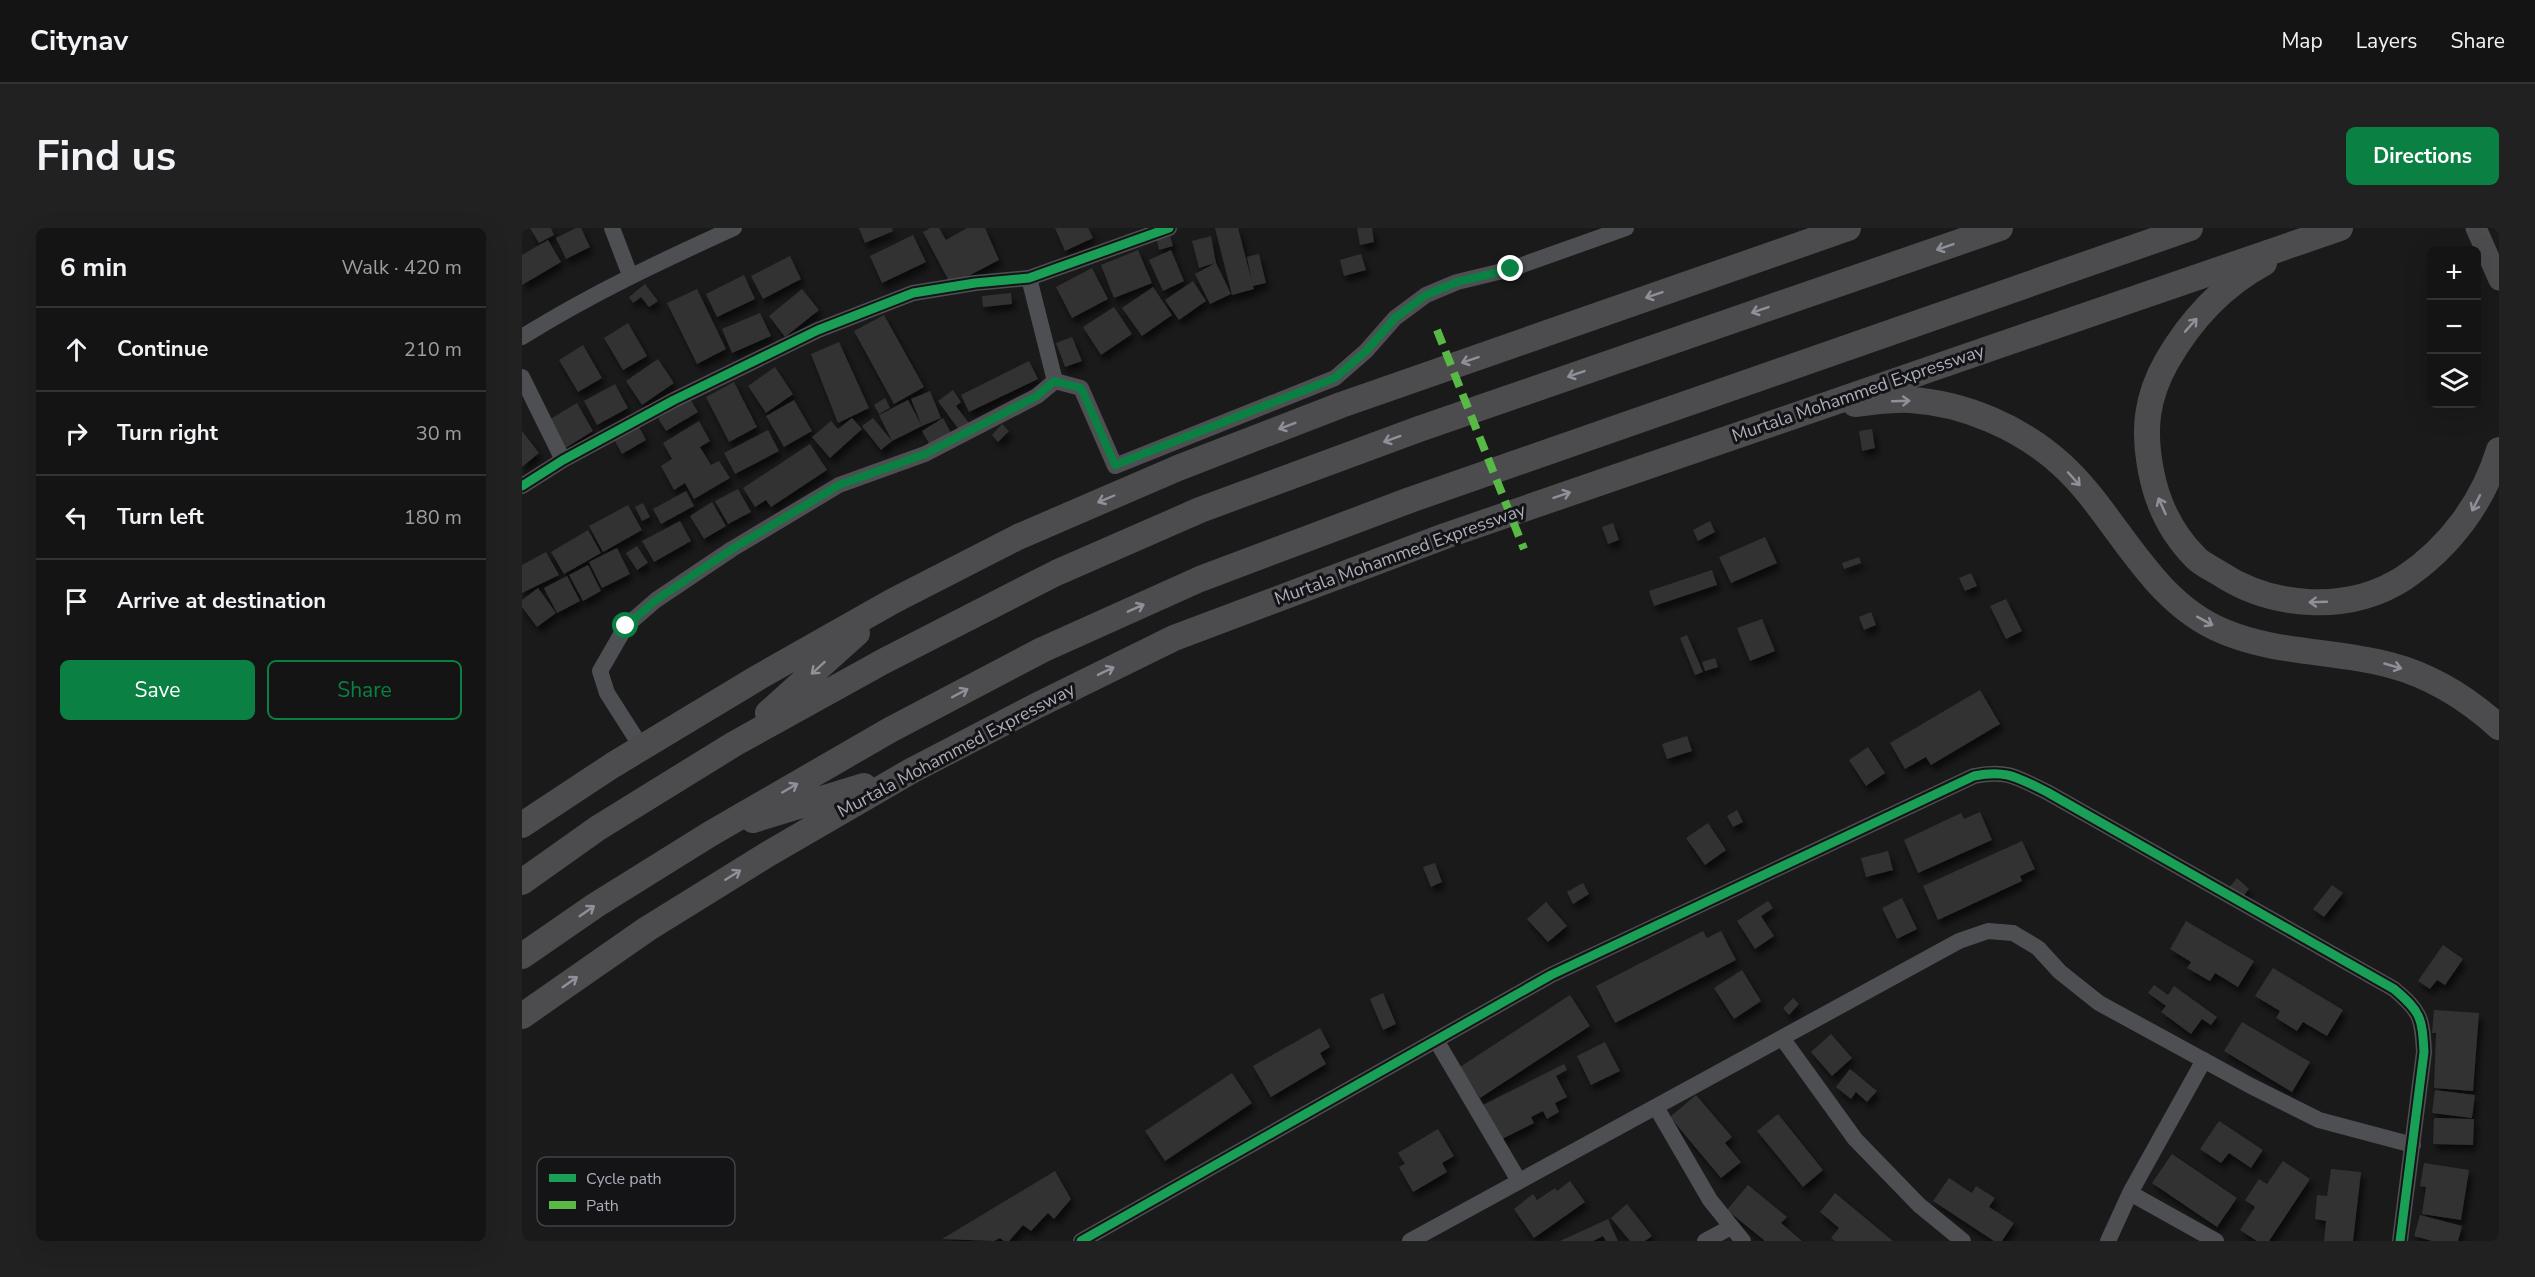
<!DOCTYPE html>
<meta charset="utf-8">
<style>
:root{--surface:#141414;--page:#212122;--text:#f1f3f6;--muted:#9d9ea0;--line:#333334;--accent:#0b8043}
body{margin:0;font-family:"Nunito Sans",sans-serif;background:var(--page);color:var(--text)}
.controls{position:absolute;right:18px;top:18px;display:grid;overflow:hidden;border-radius:9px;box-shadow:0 6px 24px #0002}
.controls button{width:54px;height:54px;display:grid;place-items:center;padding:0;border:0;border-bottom:2px solid var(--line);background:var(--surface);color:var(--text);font:30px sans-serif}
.stop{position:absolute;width:18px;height:18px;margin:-14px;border:4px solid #0b8043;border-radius:50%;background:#fff}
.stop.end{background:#0b8043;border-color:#fff;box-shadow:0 2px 6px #0008}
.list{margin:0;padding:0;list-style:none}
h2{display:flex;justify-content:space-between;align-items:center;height:78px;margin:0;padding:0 24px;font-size:26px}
h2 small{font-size:20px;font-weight:400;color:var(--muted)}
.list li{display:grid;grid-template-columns:39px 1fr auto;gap:18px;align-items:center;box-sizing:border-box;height:84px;padding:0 24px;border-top:2px solid var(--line)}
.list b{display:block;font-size:22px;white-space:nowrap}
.list em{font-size:20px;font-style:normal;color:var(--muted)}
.actions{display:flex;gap:12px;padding:18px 24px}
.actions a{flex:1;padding:14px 0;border:2px solid var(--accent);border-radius:9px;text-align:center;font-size:21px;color:var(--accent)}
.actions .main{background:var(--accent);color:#fff}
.icon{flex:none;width:33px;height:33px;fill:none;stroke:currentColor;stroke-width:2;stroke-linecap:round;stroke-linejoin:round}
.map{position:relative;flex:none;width:1977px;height:1013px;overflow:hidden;border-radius:9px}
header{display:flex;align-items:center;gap:36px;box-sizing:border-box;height:84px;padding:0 30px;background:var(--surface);border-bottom:2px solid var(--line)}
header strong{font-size:28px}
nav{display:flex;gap:33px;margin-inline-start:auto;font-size:21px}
.intro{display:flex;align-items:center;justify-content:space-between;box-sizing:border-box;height:144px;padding:0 36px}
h1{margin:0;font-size:42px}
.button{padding:15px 27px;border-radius:9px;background:var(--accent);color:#fff;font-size:21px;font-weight:700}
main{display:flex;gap:36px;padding:0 36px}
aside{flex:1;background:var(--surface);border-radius:9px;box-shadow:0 6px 24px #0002}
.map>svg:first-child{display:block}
</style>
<header>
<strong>Citynav</strong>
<nav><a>Map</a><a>Layers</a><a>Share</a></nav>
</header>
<div class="intro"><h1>Find us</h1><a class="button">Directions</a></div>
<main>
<aside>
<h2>6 min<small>Walk · 420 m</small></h2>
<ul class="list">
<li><svg class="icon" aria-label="ahead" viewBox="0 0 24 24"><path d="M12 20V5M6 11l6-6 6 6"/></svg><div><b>Continue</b></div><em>210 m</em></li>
<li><svg class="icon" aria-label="right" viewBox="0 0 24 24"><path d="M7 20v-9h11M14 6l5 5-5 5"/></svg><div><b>Turn right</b></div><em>30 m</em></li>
<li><svg class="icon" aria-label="left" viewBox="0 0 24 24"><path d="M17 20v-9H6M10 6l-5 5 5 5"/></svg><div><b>Turn left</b></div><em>180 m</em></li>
<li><svg class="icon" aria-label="arrive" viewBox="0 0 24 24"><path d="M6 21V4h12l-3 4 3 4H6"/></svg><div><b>Arrive at destination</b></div></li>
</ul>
<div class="actions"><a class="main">Save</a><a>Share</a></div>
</aside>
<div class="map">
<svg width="1977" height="1013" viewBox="0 0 1977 1013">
<defs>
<filter id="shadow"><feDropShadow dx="3.5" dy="6" stdDeviation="3" flood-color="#0009"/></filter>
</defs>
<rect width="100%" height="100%" fill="#1a1a1a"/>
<!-- building -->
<path fill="#323233" filter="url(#shadow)" d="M8 0H29L32 7 17 15Z
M54 0H59L68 19 44 31 34 10Z
M337 0H370L371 3 343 15Z
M408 0H417L424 12 445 0H463L477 32 429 57 401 4Z
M533 0H566L571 10 543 23Z
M693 0H716L730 54 725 29 737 26 744 55 731 58 732 61 710 67Z
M835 0H850L852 14 838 17Z
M391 7 404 34 360 55 348 28Z
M648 8 651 18 637 22 635 12Z
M689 8 694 35 709 66 688 76 673 46 693 35 677 40 670 13Z
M26 12 39 34 0 57V27Z
M616 22 630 55 592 70 579 37Z
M649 22 662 53 641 63 627 32Z
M839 26 844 42 822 48 818 32Z
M268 28 279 51 241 71 229 48Z
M570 40 586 71 550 90 534 59Z
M222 47 233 71 195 89 184 66Z
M671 53 684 73 657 92 643 72Z
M123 56 136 73 127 79 119 69 111 75 107 69Z
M631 59 650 87 620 108 600 80Z
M175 61 204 121 175 136 145 75Z
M280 61 297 82 263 109 247 88Z
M489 65 490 76 461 79 460 68Z
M592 79 610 106 579 127 561 99Z
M238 85 249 108 210 125 200 101Z
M362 87 402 159 372 176 332 103Z
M106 95 125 128 101 142 82 110Z
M550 109 560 133 543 139 534 115Z
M317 114 347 180 316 195 289 126Z
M61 117 80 150 56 164 37 132Z
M136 131 152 155 120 177 104 153Z
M507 133 516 151 447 184 439 167Z
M253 139 271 166 244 185 226 158Z
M212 154 235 199 207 214 184 169Z
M93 156 106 180 75 197 62 173Z
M431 162 439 174 434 178 447 195 437 202 416 173Z
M408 163 419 190 400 198 389 171Z
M363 170 368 180 357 186 352 177Z
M168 171 176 184 144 203 136 190Z
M272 172 290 203 262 219 244 188Z
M386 172 400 198 370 213 357 187Z
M55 175 71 203 42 221 25 193Z
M330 190 340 201 308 230 290 209 309 193 316 201Z
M351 190 370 213 359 222 340 198Z
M421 190 430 207 409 219 400 203Z
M177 193 188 213 178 219 189 237 197 233 208 250 172 271 163 255 152 262 139 238 150 231 141 215Z
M480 196 487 203 476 214 470 207Z
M116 197 124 212 100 226 92 211Z
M1350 201 1353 220 1340 223 1337 203Z
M246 202 257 223 213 246 202 225Z
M0 203 17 225 0 239Z
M288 216 305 242 249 279 244 272 233 279 221 260Z
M216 261 229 284 206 296 193 273Z
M164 263 172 278 139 296 131 281Z
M190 274 204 298 182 311 168 288Z
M121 275 128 289 120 293 113 279Z
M106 277 120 302 81 324 67 298Z
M158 293 169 313 132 334 120 313Z
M1188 293 1193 304 1176 313 1171 302Z
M1091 295 1097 312 1086 316 1080 299Z
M66 302 79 325 42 346 29 324Z
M1243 309 1255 335 1209 355 1197 329Z
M115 318 126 335 115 342 104 325Z
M95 320 108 346 80 360 67 334Z
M24 324 37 347 0 365V337Z
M1337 329 1339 335 1322 341 1320 335Z
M66 337 79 363 61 373 47 347Z
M1190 342 1195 357 1132 378 1127 363Z
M1449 345 1455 358 1443 363 1437 350Z
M45 348 58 373 35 385 22 360Z
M16 360 34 385 15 399 0 379V372Z
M1484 371 1500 403 1484 411 1468 378Z
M1349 384 1354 397 1342 402 1337 389Z
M1240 391 1253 423 1228 433 1215 400Z
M1165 407 1181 444 1173 447 1158 410Z
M1193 430 1196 439 1183 443 1180 434Z
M1458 462 1478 496 1409 537 1404 529 1383 541 1368 515Z
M1165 508 1170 523 1145 531 1140 516Z
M1346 519 1363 545 1344 558 1327 532Z
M1215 582 1221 594 1211 599 1205 588Z
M1458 584 1470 612 1396 645 1382 612 1439 585 1442 591Z
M1186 595 1204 622 1183 637 1164 610Z
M1500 613 1513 641 1498 648 1500 653 1416 692 1401 658Z
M1366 623 1371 642 1344 649 1339 630Z
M913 635 920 654 909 659 901 639Z
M1715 650 1727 661 1718 672 1706 661Z
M1061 655 1067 666 1051 676 1045 664Z
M1810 657 1821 665 1802 689 1791 681Z
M1380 670 1395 701 1375 711 1360 680Z
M1246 673 1251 680 1239 688 1252 708 1233 721 1215 693Z
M1024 674 1045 698 1026 714 1005 691Z
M1664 693 1732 733 1716 759 1693 745 1688 753 1665 740 1669 734 1648 721Z
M1181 703 1185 710 1199 703 1214 732 1093 795 1074 758Z
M1921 717 1941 731 1923 757 1915 752 1908 761 1896 753Z
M1751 740 1821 782 1805 808 1781 794 1775 803 1754 790 1758 783 1733 768Z
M1220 742 1239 773 1212 791 1192 760Z
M1632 757 1646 767 1652 758 1695 789 1689 797 1680 791 1669 806 1639 784 1644 778 1626 765Z
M861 765 874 796 861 802 848 771Z
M1048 767 1068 798 958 870 938 839Z
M1271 770 1277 776 1267 787 1261 780Z
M1912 782 1957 785 1951 863 1912 860 1914 805H1910Z
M1720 794 1788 834 1770 864 1702 823Z
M798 800 808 819 798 825 804 836 749 869 731 838Z
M1309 806 1330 830 1310 848 1289 824Z
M1083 814 1098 843 1069 857 1055 828Z
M1042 836 1045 842 1034 848 1045 869 1033 875 1037 884 1025 891 1021 883 1009 889 1012 895 976 913 959 878Z
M1328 841 1355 863 1345 874 1334 864 1329 871 1314 859Z
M710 845 730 875 643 933 623 903Z
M1913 862 1953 867 1950 890 1910 885Z
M1174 867 1210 909 1203 915 1219 934 1199 950 1148 889Z
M1256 886 1301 942 1281 959 1235 903Z
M1912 890 1952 891 1951 917 1911 916Z
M1697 893 1741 922 1729 940 1707 925 1699 935 1678 921Z
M916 901 932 928 920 935 925 944 891 964 877 939 883 936 876 925Z
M1650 926 1715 970 1695 999 1630 955Z
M1761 933 1788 951 1747 1013H1735L1718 1002 1733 979 1723 972 1737 951 1745 956Z
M1902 935 1947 942 1939 992 1900 986 1904 959 1898 958Z
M1809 941 1839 944 1831 1013H1802L1804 993 1793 991 1795 967 1805 968Z
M533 943 549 971 532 991 526 985 509 1003 501 997 487 1013H482L478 1010 472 1013 420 1011Z
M1427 950 1450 965 1454 958 1473 970 1467 979 1492 995 1480 1013H1472L1411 973Z
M1048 953 1063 974 1012 1010 992 981 1011 966 1015 972 1033 960 1035 963Z
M1226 957 1265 989 1259 995 1280 1013H1243L1205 982Z
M1313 965 1371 1013H1313L1309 1010 1317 1000 1298 984Z
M1105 976 1130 1008 1123 1013H1108L1089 990Z
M1898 987 1940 998 1936 1013H1910L1892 1008Z
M1086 991 1096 1013H1084L1081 1008 1071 1013H1038Z"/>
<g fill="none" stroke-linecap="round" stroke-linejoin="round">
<!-- minor -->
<path stroke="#4e4f53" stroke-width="16" d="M90 0 108 47
M507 50 533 153
M0 109C69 66 137 34 212 0
M0 149 41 232
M533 153 559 160 593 238 813 150 844 123 873 90 904 67 935 54 989 41 1104 0
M0 258 41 232 152 172 296 102 391 65 453 55 507 50 647 0
M120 520 85 465 78 443 104 398 134 372 210 321 317 257 403 226 515 168 533 153
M1260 810 1333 911 1397 977 1441 1013
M914 812 997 953
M1134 879 1188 972 1221 1013
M1608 965 1694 1013
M559 1013 1029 747 1452 548C1485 541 1496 550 1525 564L1872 761C1899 784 1900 789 1902 824L1878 1013
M888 1013 1437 713 1466 703 1491 705 1516 720 1538 744 1577 775 1729 858 1797 892 1891 917
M1183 1013 1209 999
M1586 1013 1608 965 1682 832"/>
<!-- major -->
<path stroke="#4c4c4f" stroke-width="21" d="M1954 0 1977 52"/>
<!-- highway -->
<path stroke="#4c4c4f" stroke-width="26" d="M1742 35C1701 57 1668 93 1645 133 1624 170 1621 202 1629 243 1635 275 1650 306 1674 330 1680 336 1689 340 1697 345 1750 380 1826 386 1882 350 1928 319 1961 274 1977 222
M1333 176C1351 174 1370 171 1388 172 1442 175 1500 200 1540 237 1561 256 1578 280 1595 303 1625 344 1655 385 1703 404 1756 426 1813 422 1868 437 1910 448 1945 470 1977 499
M246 485 335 405
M231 592 342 558
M0 597 91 537 237 449 371 373 496 309 656 240 819 177 1326 0
M0 654 76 600 212 516 362 433 534 345 678 282 897 201 1478 0
M0 728 74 677 188 606 368 502 520 422 678 351 888 272 1668 0
M0 788 125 701 246 626 389 543 514 478 652 410 923 308 1818 0"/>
<!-- quiet -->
<path stroke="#58b947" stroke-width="8" stroke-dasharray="15 8" stroke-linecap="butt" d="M915 102 1002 321"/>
<defs>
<path id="cycleway" d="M0 258 41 232 152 172 296 102 391 65 453 55 507 50 647 0
M559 1013 1029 747 1452 548C1485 541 1496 550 1525 564L1872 761C1899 784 1900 789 1902 824L1878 1013"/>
</defs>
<!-- cycleway casing -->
<use href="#cycleway" stroke="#141416" stroke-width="13"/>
<!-- cycleway -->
<use href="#cycleway" stroke="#1a9f57" stroke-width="9"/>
</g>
<!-- one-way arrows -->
<defs><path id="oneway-shaft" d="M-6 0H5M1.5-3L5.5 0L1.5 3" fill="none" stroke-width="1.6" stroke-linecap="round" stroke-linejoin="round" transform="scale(1.5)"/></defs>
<g stroke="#8f919a">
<use href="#oneway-shaft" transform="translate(1423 19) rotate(161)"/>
<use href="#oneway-shaft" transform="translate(1132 67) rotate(161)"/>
<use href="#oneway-shaft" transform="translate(1238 82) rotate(161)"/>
<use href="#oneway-shaft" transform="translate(1669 97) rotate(-48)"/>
<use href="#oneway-shaft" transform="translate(948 132) rotate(161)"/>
<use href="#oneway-shaft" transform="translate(1054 146) rotate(161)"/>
<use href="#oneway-shaft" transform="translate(1379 173) rotate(-2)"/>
<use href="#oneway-shaft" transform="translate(765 198) rotate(159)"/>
<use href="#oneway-shaft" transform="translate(870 211) rotate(160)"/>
<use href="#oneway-shaft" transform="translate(1552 251) rotate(48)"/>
<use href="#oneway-shaft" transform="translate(1040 267) rotate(-19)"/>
<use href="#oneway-shaft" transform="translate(584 271) rotate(157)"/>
<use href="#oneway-shaft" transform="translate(1954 275) rotate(117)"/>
<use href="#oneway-shaft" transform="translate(1640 278) rotate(-114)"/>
<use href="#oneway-shaft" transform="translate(1796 374) rotate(178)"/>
<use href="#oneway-shaft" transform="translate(614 380) rotate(-24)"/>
<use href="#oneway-shaft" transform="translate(1683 393) rotate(29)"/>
<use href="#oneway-shaft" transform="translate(1871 438) rotate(16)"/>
<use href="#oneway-shaft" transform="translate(296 440) rotate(138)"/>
<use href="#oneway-shaft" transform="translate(584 443) rotate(-26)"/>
<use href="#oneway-shaft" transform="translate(438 465) rotate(-28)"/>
<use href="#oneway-shaft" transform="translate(268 560) rotate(-30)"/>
<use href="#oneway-shaft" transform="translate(211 647) rotate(-32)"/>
<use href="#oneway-shaft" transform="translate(65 683) rotate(-35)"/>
<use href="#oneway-shaft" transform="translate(48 754) rotate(-35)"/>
</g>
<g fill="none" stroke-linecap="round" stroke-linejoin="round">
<!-- route -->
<path stroke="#0b8043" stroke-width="8" d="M104 398 134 372 210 321 317 257 403 226 515 168 532 153 559 160 593 237 813 150 844 123 873 90 904 67 935 54 989 41"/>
</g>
<g text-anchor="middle" stroke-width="6" stroke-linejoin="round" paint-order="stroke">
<!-- street labels -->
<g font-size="18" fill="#acafba" stroke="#141416">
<text transform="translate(1336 165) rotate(-19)" y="6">Murtala Mohammed Expressway</text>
<text transform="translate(878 326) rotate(-20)" y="6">Murtala Mohammed Expressway</text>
<text transform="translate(434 522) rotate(-28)" y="6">Murtala Mohammed Expressway</text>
</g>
</g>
<!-- legend -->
<rect x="15" y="929" width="198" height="69" rx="9" fill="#141416" stroke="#424247" stroke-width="1.5"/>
<rect x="27" y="946" width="27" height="8" fill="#1a9f57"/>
<rect x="27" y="973" width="27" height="8" fill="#58b947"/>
<g font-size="16" fill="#acafba">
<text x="64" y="956">Cycle path</text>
<text x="64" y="983">Path</text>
</g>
</svg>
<div class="controls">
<button>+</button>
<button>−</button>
<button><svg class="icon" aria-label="layers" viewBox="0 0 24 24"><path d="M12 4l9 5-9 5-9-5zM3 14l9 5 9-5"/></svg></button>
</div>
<div class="stop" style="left:104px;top:398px"></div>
<div class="stop end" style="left:989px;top:41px"></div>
</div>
</main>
